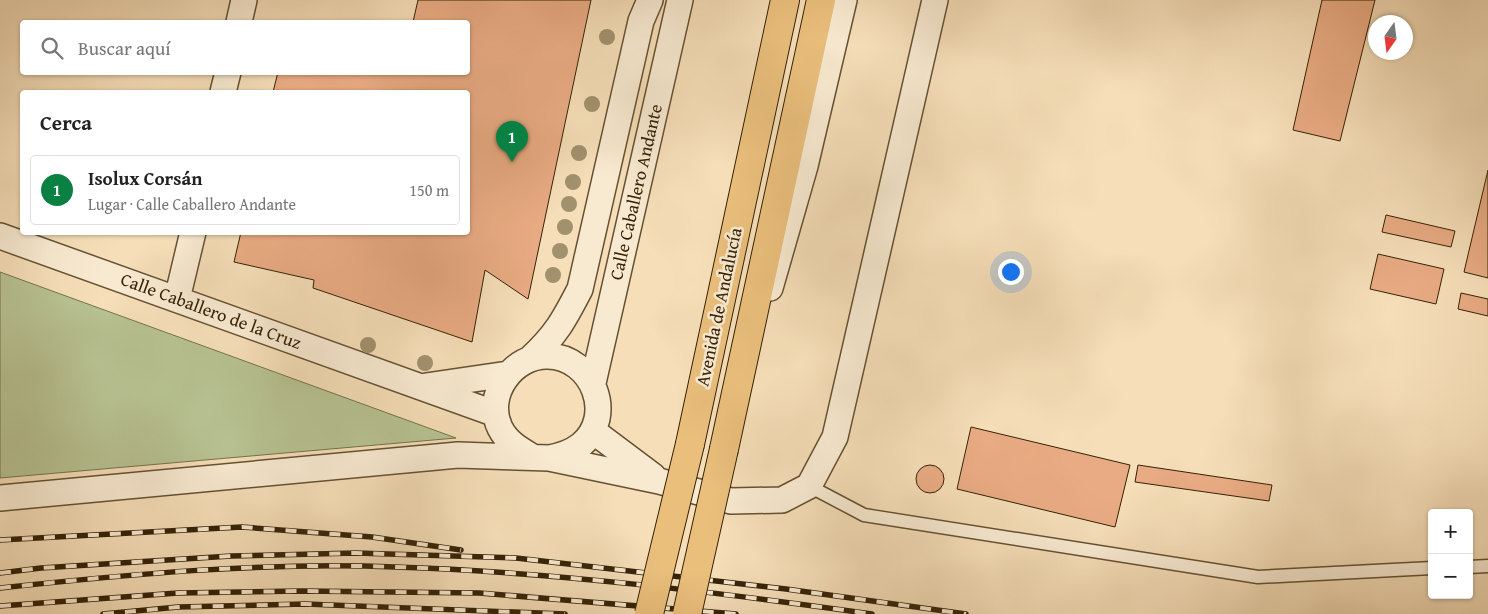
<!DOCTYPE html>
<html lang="es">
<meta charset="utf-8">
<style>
:root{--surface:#fff;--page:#f6f6f6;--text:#222;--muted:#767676;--line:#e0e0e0;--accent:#0b8043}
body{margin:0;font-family:"Gentium Book Plus",serif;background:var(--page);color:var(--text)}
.controls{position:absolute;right:15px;bottom:15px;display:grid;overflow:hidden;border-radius:5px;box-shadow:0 1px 4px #0004}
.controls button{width:45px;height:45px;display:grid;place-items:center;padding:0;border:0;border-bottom:1px solid var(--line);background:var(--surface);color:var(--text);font:25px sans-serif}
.compass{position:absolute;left:1368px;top:15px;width:45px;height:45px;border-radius:50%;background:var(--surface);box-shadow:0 1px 4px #0004;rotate:194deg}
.you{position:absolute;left:1010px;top:271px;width:18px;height:18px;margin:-12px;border:4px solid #fff;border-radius:50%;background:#1a73e8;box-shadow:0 0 0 8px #1a73e833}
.badge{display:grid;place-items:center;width:32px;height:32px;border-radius:50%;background:var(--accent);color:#fff;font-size:16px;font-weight:700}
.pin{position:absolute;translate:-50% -41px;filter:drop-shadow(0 1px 2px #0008)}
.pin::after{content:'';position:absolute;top:26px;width:18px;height:15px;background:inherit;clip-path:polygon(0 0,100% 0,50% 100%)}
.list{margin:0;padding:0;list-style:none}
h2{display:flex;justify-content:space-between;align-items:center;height:65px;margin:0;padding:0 20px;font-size:21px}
h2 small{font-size:16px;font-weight:400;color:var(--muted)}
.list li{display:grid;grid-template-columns:32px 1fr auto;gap:15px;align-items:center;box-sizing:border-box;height:70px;margin:0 10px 10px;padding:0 10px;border:1px solid var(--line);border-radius:5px}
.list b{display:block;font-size:19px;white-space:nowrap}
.list p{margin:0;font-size:16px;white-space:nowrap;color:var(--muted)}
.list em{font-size:16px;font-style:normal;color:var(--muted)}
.icon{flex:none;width:28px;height:28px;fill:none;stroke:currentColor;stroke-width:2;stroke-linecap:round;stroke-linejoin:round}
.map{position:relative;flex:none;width:1488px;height:614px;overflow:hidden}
.search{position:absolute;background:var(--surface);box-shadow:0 1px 4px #0004;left:20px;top:20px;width:450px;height:55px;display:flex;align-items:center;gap:12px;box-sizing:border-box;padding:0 18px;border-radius:5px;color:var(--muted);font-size:19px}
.panel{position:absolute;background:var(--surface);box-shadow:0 1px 4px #0004;left:20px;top:90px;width:450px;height:145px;border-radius:5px}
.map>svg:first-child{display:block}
</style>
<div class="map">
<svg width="1488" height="614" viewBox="0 0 1488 614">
<rect width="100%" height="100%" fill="#f5deb8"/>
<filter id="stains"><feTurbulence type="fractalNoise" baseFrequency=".004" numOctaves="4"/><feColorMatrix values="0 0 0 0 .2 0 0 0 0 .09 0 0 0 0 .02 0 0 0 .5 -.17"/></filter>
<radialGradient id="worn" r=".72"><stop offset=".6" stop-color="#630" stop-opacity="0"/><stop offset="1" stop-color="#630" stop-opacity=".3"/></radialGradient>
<!-- green -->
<path fill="#b7c292" stroke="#76724c" d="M0 272 456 438 0 478Z"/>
<!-- building -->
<path fill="#e9ab83" stroke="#352206" d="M418 0H591L528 299 485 270 472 342 313 288 314 280 234 262 241 232H468V92H273L278 72H468V22H413Z
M1322 0H1375L1340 141 1293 130Z
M1488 170V278L1464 272Z
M1386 215 1455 231 1451 247 1382 232Z
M1378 254 1444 269 1436 304 1370 289Z
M1461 293 1488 299V316L1458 309Z
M971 427 1130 465 1115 527 957 489Z
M916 479a14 14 0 1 1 28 0a14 14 0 1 1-28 0Z
M1138 465 1272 485 1269 501 1135 482Z"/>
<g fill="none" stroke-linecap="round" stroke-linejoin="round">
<defs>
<path id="lane" d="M809 486 864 515 1258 577 1432 568
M1469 567 1488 566"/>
<path id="street" d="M239 22 244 0
M223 92 228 72
M0 236 496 414
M770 288 805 166 844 0
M177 299 193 232
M530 359C556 335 564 320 580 289L641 21 650 0
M593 383 680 0
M426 386 508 374
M593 431 653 476
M531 456C519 449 507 442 500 428 484 395 513 355 548 356 593 357 616 416 581 445 571 453 561 456 549 458
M0 498 458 455 549 458 659 481 731 501 782 500 809 486 835 437 935 0"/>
<path id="primary" d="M690 444 785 0
M724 449 821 0"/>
</defs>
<!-- lane casing -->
<use href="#lane" stroke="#655132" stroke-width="15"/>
<!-- street casing -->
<use href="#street" stroke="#655132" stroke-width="28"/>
<!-- primary casing -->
<use href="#primary" stroke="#352206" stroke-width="30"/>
<!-- lane -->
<use href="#lane" stroke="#f8ead1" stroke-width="12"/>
<!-- street -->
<use href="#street" stroke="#f8ead1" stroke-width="25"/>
<!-- primary -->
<use href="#primary" stroke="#eabf7c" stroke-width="28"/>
<defs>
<path id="rail" d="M0 540 242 527 372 537 461 550
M0 573 41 568 231 556 356 553 516 558 786 589 966 614
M0 588C131 574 263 562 395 567 555 572 714 592 872 614
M0 606 178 593 302 591 479 593 736 614
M103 614 178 607 305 604 565 614"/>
</defs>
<!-- rail casing -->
<use href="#rail" stroke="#352206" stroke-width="5.5"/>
<!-- rail -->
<use href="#rail" stroke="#f8ead1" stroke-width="4" stroke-dasharray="11" stroke-linecap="butt"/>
<defs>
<path id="primary-bridge" d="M649 614 690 444
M687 614 724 449"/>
</defs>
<!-- primary-bridge casing -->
<use href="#primary-bridge" stroke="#352206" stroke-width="30" stroke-linecap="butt"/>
<!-- primary-bridge -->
<use href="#primary-bridge" stroke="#eabf7c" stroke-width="28"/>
</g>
<!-- trees -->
<g fill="#a1916d">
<circle cx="607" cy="37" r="8"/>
<circle cx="592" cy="104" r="8"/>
<circle cx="579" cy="153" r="8"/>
<circle cx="573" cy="182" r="8"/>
<circle cx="569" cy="204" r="8"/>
<circle cx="565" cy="227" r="8"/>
<circle cx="560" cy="251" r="8"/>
<circle cx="553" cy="275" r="8"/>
<circle cx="368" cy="345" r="8"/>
<circle cx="425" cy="363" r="8"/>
</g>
<g text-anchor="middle" stroke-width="5" stroke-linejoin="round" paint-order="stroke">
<!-- street labels -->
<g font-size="18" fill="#352206" stroke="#f8ead1">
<text transform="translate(636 192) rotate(-77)" y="6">Calle Caballero Andante</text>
<text transform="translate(719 307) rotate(-78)" y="6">Avenida de Andalucía</text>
<text transform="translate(211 311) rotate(20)" y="6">Calle Caballero de la Cruz</text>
</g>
</g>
<rect width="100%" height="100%" filter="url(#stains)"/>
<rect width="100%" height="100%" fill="url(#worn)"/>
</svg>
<div class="controls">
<button>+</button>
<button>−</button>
</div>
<svg class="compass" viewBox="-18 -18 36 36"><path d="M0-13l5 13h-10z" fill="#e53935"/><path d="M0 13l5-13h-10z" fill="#767676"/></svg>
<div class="you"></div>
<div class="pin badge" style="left:512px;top:162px">1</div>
<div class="search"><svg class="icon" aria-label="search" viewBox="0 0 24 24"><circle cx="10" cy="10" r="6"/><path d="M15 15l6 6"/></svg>Buscar aquí</div>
<section class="panel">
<h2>Cerca<small></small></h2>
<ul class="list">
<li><span class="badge">1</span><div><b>Isolux Corsán</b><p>Lugar · Calle Caballero Andante</p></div><em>150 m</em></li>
</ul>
</section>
</div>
